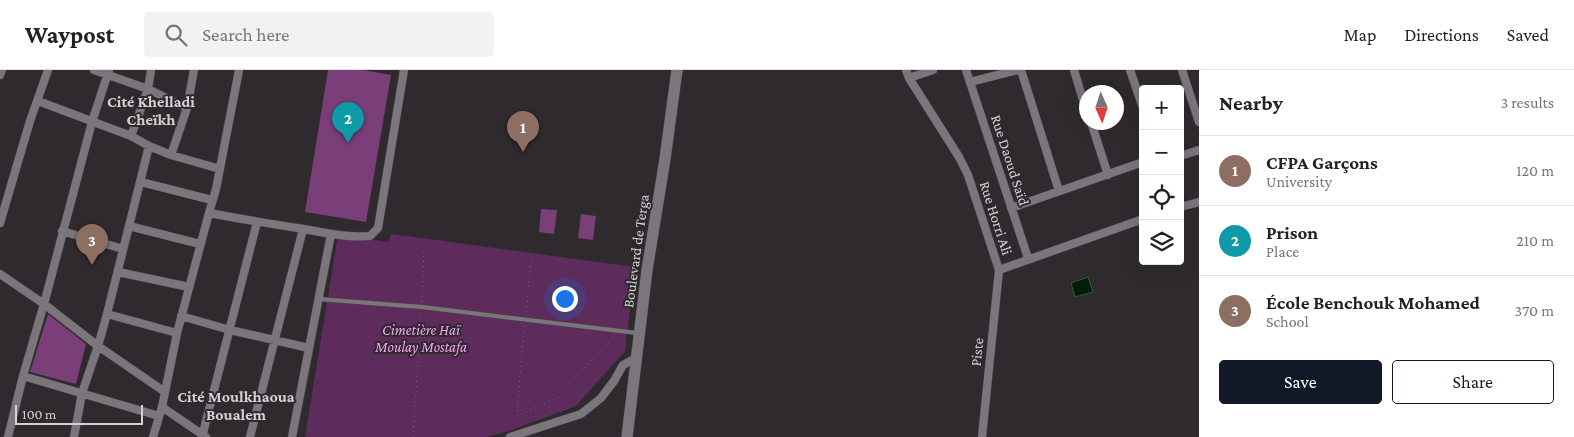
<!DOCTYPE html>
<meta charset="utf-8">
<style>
:root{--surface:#fff;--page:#f2f2f2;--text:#222;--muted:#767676;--line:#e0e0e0;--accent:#111827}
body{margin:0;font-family:"Crimson Pro",serif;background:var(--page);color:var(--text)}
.controls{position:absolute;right:15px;top:15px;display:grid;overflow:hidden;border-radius:5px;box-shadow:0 5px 20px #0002}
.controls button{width:45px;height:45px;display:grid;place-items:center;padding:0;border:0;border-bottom:1px solid var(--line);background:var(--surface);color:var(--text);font:25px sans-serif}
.compass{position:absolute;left:1079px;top:15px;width:45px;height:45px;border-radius:50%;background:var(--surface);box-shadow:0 5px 20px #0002;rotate:177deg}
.scale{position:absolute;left:15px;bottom:12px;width:128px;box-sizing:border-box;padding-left:5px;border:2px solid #d3d1d3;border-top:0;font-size:14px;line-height:18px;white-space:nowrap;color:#d3d1d3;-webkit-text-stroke:4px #2e2a2e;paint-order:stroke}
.you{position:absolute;left:564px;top:228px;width:18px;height:18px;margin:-12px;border:4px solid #fff;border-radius:50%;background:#1a73e8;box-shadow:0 0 0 8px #1a73e833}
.badge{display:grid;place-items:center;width:32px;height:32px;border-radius:50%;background:var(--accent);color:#fff;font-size:16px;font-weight:700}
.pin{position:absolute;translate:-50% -41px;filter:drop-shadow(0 1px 2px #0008)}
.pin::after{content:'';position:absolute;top:26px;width:18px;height:15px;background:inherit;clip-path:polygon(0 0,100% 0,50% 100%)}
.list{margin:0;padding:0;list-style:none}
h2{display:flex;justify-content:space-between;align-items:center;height:65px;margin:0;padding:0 20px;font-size:21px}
h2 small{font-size:16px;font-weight:400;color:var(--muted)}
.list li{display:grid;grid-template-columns:32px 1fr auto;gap:15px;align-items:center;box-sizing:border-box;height:70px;padding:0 20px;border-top:1px solid var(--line)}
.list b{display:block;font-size:19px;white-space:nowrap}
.list p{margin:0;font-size:16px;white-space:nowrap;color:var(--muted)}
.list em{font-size:16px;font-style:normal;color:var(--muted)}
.actions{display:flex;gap:10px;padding:15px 20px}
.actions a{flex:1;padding:11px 0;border:1px solid var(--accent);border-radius:5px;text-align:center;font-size:18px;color:var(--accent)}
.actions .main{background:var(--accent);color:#fff}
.icon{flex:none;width:28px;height:28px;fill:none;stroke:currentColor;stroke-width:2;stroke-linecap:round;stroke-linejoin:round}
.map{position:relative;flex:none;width:1199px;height:367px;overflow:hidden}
header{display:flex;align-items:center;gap:30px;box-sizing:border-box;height:70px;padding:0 25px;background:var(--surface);border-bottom:1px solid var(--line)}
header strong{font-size:24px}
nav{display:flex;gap:28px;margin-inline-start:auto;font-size:18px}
.search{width:350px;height:45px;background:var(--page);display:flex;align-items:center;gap:12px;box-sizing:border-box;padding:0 18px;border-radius:5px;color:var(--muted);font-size:19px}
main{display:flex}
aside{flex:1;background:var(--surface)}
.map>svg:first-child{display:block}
</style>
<header>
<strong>Waypost</strong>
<div class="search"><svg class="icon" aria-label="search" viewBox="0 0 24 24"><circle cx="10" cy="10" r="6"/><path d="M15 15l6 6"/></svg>Search here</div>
<nav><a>Map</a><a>Directions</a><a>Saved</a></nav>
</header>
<main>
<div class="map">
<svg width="1199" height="367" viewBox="0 0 1199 367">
<rect width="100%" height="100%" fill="#2e2a2e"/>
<!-- green -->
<path fill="#5d2c5d" d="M391 164 635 197 625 281 576 336 509 361 486 367H305L338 165 388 172Z"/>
<!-- water -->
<path fill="#001f02" stroke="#3f5441" d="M1088 207 1093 222 1075 227 1071 213Z"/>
<!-- building -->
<path fill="#7a3e79" d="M328 0H363L391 5 366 152 305 142Z
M541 139 557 140 554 164 539 162Z
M581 144 596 146 593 170 578 168Z
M48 244 86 274 76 314 30 302Z"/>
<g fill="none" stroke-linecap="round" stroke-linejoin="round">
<defs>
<path id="lane" d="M318 229 422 237 637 263"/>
<path id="street" d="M94 0 148 19 187 38
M239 0 216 119 209 143C240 149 272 154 304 159 326 163 348 168 370 166L378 158 404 0
M906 0 909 8 959 87 968 105 999 200 1143 149
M966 0 1028 188
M1021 0 1059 121
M1074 0 1086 40
M1130 0 1143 38
M1182 0 1199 52
M0 5 2 0
M909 8 933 0
M970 12 1017 0
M38 31 131 66 149 76 171 85 220 99
M1091 52 1108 105
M131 66 148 19 151 0
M171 85 187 38 194 0
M1180 86 1199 80
M141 112 212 130
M1180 137 1199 132
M1011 138 1143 92
M0 153 30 51 48 0
M129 156 200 174
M62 161 123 179
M118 202 189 217
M0 204 44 234 98 276 165 322
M107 244 177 263
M181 246 230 260 309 278
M23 306 159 346
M162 337 206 367
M8 367 23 306 44 234 92 52 109 0
M74 367 82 323 98 276 107 244 149 76
M153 367 162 337 177 263 209 143
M202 367 257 152
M250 367 303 159
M292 367 331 164
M510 367 581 344 601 328 614 311 623 295 636 288
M982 367 999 200"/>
<path id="secondary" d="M627 367 647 200 665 89 677 0"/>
</defs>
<!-- lane casing -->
<use href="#lane" stroke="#4b474b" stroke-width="5"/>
<!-- street casing -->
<use href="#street" stroke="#4b474b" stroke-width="9"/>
<!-- secondary casing -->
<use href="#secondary" stroke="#4b474b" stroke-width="12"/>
<!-- path -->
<path stroke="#6f6c6f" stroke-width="1" stroke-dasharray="1 4" stroke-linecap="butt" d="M422 232 424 178
M526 242 531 191
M524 256 517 346 558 328 578 304 615 266
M413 367 421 243"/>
<!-- lane -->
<use href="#lane" stroke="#7b767b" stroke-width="4"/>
<!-- street -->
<use href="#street" stroke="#7b767b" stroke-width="8"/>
<!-- secondary -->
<use href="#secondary" stroke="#7b767b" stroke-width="11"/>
</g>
<g text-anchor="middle" stroke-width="4" stroke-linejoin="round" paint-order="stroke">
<!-- street labels -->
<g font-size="15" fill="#d3d1d3" stroke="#2e2a2e">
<text transform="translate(1010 90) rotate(72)" y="5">Rue Daoud Saïd</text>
<text transform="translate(996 148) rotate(72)" y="5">Rue Horri Ali</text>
<text transform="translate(636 181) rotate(-82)" y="5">Boulevard de Terga</text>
<text transform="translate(977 282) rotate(-84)" y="5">Piste</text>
</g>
<!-- park labels -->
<g font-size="15" font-style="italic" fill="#f6a1f5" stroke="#2e2a2e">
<text x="421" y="265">Cimetière Haï<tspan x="421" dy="17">Moulay Mostafa</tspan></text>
</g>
<!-- neighbourhood labels -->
<g font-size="16" font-weight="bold" fill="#d3d1d3" stroke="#2e2a2e">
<text x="151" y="37">Cité Khelladi<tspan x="151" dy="18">Cheïkh</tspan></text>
<text x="236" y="332">Cité Moulkhaoua<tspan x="236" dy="18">Boualem</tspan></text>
</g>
</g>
</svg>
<div class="controls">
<button>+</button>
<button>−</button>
<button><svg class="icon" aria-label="locate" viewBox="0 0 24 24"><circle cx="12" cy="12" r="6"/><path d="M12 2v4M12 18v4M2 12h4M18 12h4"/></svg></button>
<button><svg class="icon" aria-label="layers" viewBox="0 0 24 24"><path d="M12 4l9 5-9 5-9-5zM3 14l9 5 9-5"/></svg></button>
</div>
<svg class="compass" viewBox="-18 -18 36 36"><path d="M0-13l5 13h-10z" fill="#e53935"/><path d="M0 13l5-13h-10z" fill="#767676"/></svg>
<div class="scale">100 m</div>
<div class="you"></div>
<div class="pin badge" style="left:523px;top:82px;background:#8d6e63">1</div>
<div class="pin badge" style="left:348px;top:73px;background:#0f9aa8">2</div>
<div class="pin badge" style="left:92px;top:195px;background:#8d6e63">3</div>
</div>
<aside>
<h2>Nearby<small>3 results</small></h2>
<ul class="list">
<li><span class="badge" style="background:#8d6e63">1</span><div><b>CFPA Garçons</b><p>University</p></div><em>120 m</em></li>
<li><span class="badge" style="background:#0f9aa8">2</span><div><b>Prison</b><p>Place</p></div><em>210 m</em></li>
<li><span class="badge" style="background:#8d6e63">3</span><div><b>École Benchouk Mohamed</b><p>School</p></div><em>370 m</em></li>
</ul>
<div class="actions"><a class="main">Save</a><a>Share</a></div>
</aside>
</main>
